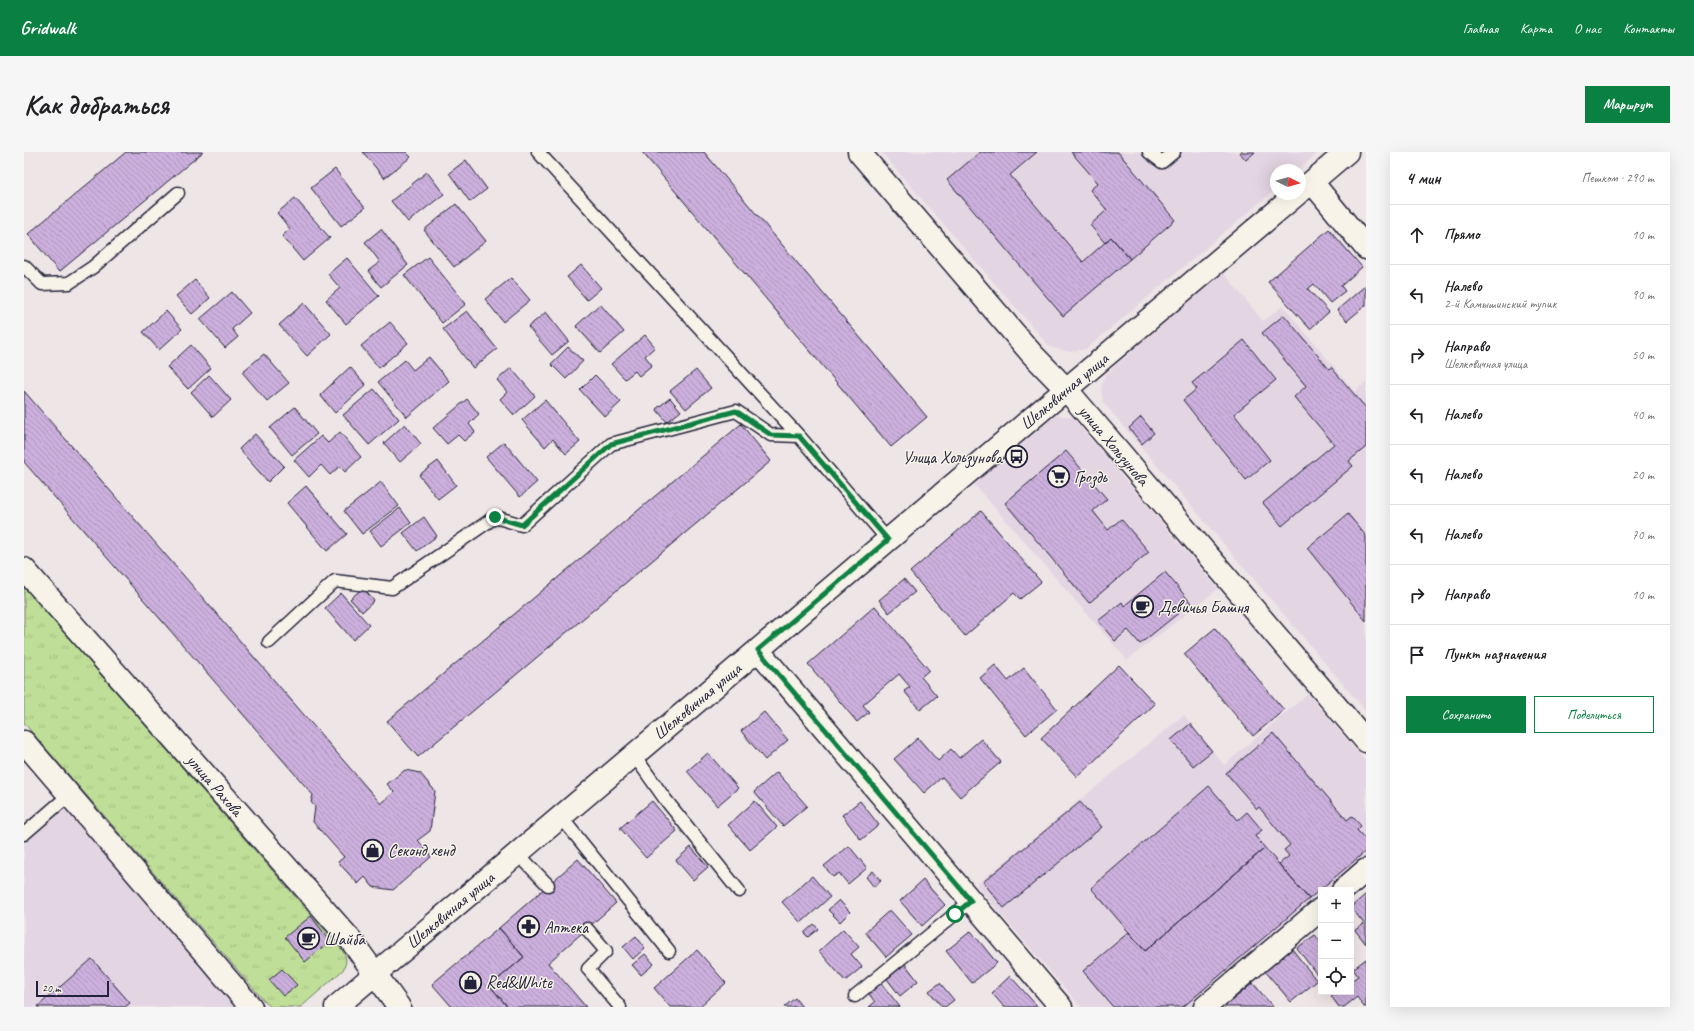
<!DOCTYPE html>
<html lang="ru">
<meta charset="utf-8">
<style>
:root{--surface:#fff;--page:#f6f6f6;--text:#202124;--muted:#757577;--line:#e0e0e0;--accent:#0b8043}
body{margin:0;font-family:Caveat,sans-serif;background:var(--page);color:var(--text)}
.controls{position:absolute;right:12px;bottom:12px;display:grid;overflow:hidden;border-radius:0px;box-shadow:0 4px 16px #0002}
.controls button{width:36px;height:36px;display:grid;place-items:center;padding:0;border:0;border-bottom:1px solid var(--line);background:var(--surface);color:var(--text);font:20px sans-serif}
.compass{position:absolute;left:1246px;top:12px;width:36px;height:36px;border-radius:50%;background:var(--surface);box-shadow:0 4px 16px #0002;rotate:96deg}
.scale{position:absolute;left:12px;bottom:10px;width:73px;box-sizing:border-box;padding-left:4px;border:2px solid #22223b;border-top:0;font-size:11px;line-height:14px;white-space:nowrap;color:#22223b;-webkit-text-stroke:3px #f7f3e8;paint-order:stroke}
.stop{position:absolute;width:12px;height:12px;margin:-9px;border:3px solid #0b8043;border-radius:50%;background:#fff}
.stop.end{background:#0b8043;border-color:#fff;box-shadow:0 1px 4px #0008}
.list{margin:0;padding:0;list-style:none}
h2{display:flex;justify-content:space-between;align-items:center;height:52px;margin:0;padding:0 16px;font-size:17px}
h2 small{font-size:13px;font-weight:400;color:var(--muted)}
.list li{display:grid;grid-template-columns:26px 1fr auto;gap:12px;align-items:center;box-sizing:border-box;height:60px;padding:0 16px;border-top:1px solid var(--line)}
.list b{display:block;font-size:15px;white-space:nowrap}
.list p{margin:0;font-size:13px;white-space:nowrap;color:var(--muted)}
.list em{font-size:13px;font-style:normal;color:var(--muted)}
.actions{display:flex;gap:8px;padding:12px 16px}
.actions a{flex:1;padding:9px 0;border:1px solid var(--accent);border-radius:0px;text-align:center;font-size:14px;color:var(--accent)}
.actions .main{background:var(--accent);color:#fff}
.icon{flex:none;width:22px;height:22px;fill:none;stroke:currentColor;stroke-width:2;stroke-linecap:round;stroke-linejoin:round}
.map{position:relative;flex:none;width:1342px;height:855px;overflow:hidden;border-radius:0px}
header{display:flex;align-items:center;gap:24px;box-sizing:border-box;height:56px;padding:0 20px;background:var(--accent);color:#fff}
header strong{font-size:19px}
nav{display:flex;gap:22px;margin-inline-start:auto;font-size:14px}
.intro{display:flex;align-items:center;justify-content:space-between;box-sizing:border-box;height:96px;padding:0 24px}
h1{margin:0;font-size:28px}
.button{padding:10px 18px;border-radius:0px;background:var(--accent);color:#fff;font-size:14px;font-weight:700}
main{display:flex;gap:24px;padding:0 24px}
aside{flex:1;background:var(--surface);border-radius:0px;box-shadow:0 4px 16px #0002}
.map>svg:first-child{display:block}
</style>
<header>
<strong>Gridwalk</strong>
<nav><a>Главная</a><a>Карта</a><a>О нас</a><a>Контакты</a></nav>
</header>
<div class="intro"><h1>Как добраться</h1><a class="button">Маршрут</a></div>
<main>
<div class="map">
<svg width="1342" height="855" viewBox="0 0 1342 855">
<defs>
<pattern id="park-tufts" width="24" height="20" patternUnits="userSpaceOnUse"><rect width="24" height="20" fill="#bfde97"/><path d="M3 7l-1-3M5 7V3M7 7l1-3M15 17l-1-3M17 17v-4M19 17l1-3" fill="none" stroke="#a4be83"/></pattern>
<pattern id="building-back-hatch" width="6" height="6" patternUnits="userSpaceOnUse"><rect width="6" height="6" fill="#cbafdc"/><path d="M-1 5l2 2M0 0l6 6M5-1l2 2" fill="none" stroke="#ae96be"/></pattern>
</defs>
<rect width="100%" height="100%" fill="#eee5e6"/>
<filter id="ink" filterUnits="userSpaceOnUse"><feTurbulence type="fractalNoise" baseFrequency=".025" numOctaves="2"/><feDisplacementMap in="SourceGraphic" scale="8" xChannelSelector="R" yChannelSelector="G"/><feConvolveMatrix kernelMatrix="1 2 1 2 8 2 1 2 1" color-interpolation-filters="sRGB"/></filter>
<g filter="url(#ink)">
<!-- built -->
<path fill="#e4d5e3" d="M857 0H1295L1274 18H1252V37L1062 197 1046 200 1026 195Z
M1199 120 1239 169 1259 154 1331 240 1342 230V559L1079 250 1077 236 1081 223Z
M1031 263 1048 265 1194 437 1103 508 950 332Z
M1284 542 1342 610V706L1304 738H1297V744L1168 855H1057L952 733 1160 563 1200 613Z
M40 656 211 855H0V693Z"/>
<!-- park -->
<path fill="url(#park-tufts)" stroke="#708069" d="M0 435 318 798C323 806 323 810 319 818L277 855H247L241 850 0 571Z"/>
<!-- building -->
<path fill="url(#building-back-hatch)" stroke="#22223b" d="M102 0H179L35 120 4 82Z
M339 0H382L387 5 360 26Z
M618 0H680L903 265 867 295Z
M956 0H1013L986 23 1059 110 1087 85 1106 107 1039 164 923 28Z
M1047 0H1094L1151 68 1106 107 1087 85 1081 91 1066 73 1083 58 1066 38 1074 31Z
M1215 0H1231L1222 8Z
M442 8 463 37 446 50 425 21Z
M311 17 341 56 317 74 287 36Z
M403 20 420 42 384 70 367 49Z
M271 46 306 86 279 109 258 84 266 77 253 61Z
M432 52 462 89 430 115 400 78Z
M357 77 384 113 357 135 344 119 356 110 341 90Z
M1305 77 1338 115 1317 134 1321 139 1306 151 1290 132 1284 137 1305 160 1286 177 1244 130Z
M404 105 442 152 418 171 380 123Z
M323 106 355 144 322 172 302 148 316 136 304 122Z
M557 113 577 136 563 148 543 125Z
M487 126 506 148 479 170 461 147Z
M171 128 186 146 168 162 152 144Z
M1342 133V153L1323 169 1313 158Z
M208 140 226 161 208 177 214 185 201 196 176 167Z
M280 151 307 182 283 204 255 173Z
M576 152 600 180 576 201 552 174Z
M142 159 158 177 135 198 119 180Z
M443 159 473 197 449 216 419 177Z
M522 160 545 189 528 203 504 175Z
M1260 163 1305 217 1307 215 1342 256V295L1325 309 1329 314 1258 374 1239 351 1310 292 1270 245 1282 234 1238 181Z
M366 170 384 191 355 216 337 194Z
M621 183 631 195 621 204 628 213 615 224 611 219 601 227 587 212Z
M1220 188 1252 228 1210 262 1246 308 1222 328 1159 248 1173 237 1168 231Z
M167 193 187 216 164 237 143 215Z
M544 195 559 209 542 227 527 212Z
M240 202 265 231 243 249 218 220Z
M405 205 425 229 383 265 354 230 381 208 389 218Z
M326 215 342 233 311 261 296 243Z
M487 216 511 244 490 263 476 247 483 240 473 228Z
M672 218 687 236 662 257 646 239Z
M185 223 207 248 189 265 167 240Z
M571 223 597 250 581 265 556 238Z
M350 237 375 267 345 293 319 263Z
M0 239 357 652 370 640 363 632 381 618 396 621 411 639 406 679 394 688 407 705 369 738 349 735 341 725 334 732 314 710 320 705 289 670 291 655 287 650 289 643 0 310Z
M646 246 657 259 643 270 632 257Z
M443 247 455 262 445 272 451 280 440 289 434 283 423 292 409 276Z
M521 248 556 290 542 302 529 287 521 295 498 268Z
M271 255 293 282 268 303 246 276Z
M1117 265 1130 281 1118 292 1105 276Z
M381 272 397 292 376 310 360 291Z
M717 272 747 309 394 605 363 569Z
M316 280 337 305 321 320 316 314 306 323 297 313 285 325 270 308 297 284 304 291Z
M231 282 260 314 244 330 215 297Z
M480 290 513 330 496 345 462 305Z
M1042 299 1083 347 1069 359 1084 378 1097 367 1125 400 1065 451 981 351Z
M414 309 432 333 414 347 395 323Z
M357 330 375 354 338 382 320 359Z
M282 334 323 382 303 399 263 351Z
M376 356 387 371 357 394 346 379Z
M957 359 1017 430 996 447 990 441 941 484 886 420Z
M1324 362 1342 384V469L1283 396Z
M400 365 413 384 393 399 379 381Z
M1141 420 1167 451 1116 492 1104 478 1091 489 1074 469 1098 450 1100 454Z
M880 427 891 440 865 461 855 448Z
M339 436 350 449 338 460 326 447Z
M317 441 345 473 329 488 301 456Z
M851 454 905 518 897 525 913 544 896 558 880 539 886 535 875 522 839 553 845 560 833 570 784 512Z
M1191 476 1260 558 1229 584 1160 502Z
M971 513 984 529 1000 516 1033 557 1002 583 956 526Z
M1095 513 1131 552 1053 625 1017 586Z
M740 560 764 588 741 608 717 579Z
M1166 572 1188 599 1169 614 1147 588Z
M1249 581 1323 668 1328 664 1337 674 1333 678 1342 688V699L1285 747 1255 712 1265 704 1260 698 1266 693 1235 655 1233 657 1202 621Z
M894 586 914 609 927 597 935 606 957 587 977 610 936 645 918 625 900 641 870 607Z
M684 601 714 636 693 654 663 619Z
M753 620 783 654 759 674 730 640Z
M1185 634 1214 668 1223 660 1238 678 1231 684 1241 696 1121 799 1067 736Z
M628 649 653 679 622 706 596 676Z
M731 649 753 675 726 698 704 673Z
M836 649 855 673 837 688 818 663Z
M1056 650 1078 675 980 756 959 730Z
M825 694 843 716 824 732 815 721 809 725 800 714Z
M667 695 684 715 669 728 652 708Z
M1241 696 1285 747 1159 855H1089L1059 819 1105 780 1121 799Z
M554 707 592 751 524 811 562 855H484L466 834 500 805 475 776Z
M849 719 857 729 850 735 842 725Z
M788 724 806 745 777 771 758 750Z
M899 728 921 753 898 774 876 749Z
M1342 742V792L1331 778 1340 772 1327 755Z
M815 748 826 760 816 770 804 758Z
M866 758 888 783 862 805 841 780Z
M287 764 306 789 281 810 261 785Z
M790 772 794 777 784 785 780 781Z
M475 776 500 805 466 834 484 855H428L408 832Z
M819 777 835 795 827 802 838 815 821 829 795 799Z
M947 779 973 811 948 831 922 799Z
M1291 783 1297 790V828L1273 796Z
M612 784 621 796 609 807 599 795Z
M1268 797 1293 829 1267 850 1241 819Z
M673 798 702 831 675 855H646L630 836Z
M621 802 630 812 617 823 608 813Z
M68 807 106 851 101 855H13Z
M1342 807V855H1340L1333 845 1320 855H1315L1307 844 1313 840H1327V829L1334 824 1329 817Z
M881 812 894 829 876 844 863 827Z
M258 817 273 833 259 844 245 828Z
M986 824 1014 855H980L968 841Z
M857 831 876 855H845L851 850 845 842Z
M916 831 930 848 921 855H918L905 839Z
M1229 831 1249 855H1200Z
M771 846 778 855H760Z"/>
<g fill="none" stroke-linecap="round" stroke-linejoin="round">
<defs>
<path id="lane" d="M514 0 775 284 864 388
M1125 0 1138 10 1150 0
M0 114 18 132 45 131 69 115 154 41
M245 490 311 429 368 436 471 365 498 373 587 292 712 259 747 283 775 284
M610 603 641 647 715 739
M537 665 645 799
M0 682 45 643
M494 702 524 733
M563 777 582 799 564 817 596 855
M831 844 947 749"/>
<path id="street" d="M835 0 1008 202 1042 237 1342 589
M1288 30 1342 96
M1277 39 1323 0
M0 417 326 787 375 855
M734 498 1037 855
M0 590 227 855
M1319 738 1342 718
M312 855 1273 42
M1181 855 1297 757"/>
</defs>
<!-- lane casing -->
<use href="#lane" stroke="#22223b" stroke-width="15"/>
<!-- street casing -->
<use href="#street" stroke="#22223b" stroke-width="25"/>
<!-- lane -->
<use href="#lane" stroke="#f7f3e8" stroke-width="12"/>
<!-- street -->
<use href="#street" stroke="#f7f3e8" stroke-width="22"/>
</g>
</g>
<g fill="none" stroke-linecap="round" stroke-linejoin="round" filter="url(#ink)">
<!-- route -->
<path stroke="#0b8043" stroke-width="5" d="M471 365 498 373 587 292 712 259 747 283 775 284 864 388 734 498 947 749 931 762"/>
</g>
<!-- icons -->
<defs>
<symbol id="bus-ring" viewBox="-11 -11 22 22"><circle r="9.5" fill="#f7f3e8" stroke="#22223b" stroke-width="1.5"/><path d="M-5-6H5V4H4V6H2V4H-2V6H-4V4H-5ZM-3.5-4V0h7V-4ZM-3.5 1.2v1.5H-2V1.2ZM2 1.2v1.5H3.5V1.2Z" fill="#22223b"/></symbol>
<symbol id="supermarket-ring" viewBox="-11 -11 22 22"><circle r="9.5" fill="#f7f3e8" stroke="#22223b" stroke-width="1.5"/><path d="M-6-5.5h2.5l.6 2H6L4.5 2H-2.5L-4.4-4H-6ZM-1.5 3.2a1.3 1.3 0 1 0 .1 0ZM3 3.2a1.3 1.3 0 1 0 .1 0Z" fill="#22223b"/></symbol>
<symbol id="cafe-ring" viewBox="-11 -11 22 22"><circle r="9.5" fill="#f7f3e8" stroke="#22223b" stroke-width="1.5"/><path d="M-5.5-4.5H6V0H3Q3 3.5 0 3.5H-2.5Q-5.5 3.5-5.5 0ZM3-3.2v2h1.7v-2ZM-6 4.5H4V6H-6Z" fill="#22223b"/></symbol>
<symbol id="shop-ring" viewBox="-11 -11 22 22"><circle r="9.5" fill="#f7f3e8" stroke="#22223b" stroke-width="1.5"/><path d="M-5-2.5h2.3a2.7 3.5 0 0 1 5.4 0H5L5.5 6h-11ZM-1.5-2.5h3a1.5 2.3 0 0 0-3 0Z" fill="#22223b"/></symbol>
<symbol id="pharmacy-ring" viewBox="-11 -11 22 22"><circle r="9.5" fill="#f7f3e8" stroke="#22223b" stroke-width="1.5"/><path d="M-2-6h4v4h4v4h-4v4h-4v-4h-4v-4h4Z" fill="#22223b"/></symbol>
</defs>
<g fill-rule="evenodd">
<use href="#bus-ring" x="980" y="292" width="25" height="25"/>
<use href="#supermarket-ring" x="1022" y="312" width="25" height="25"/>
<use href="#cafe-ring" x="1106" y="442" width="25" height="25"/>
<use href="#shop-ring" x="336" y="686" width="25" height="25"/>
<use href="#pharmacy-ring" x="492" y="762" width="25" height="25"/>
<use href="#cafe-ring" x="272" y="774" width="25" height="25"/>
<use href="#shop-ring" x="434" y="818" width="25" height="25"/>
</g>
<g text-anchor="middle" stroke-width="3" stroke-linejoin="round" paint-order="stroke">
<!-- street labels -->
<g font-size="17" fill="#22223b" stroke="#f7f3e8">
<text transform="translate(1040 239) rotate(-40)" y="6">Шелковичная улица</text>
<text transform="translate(1090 293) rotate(50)" y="6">улица Хользунова</text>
<text transform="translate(673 549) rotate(-40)" y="6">Шелковичная улица</text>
<text transform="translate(191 633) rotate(49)" y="6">улица Рахова</text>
<text transform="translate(426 758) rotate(-40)" y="6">Шелковичная улица</text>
</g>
<!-- poi labels -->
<g font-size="17" fill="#22223b" stroke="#f7f3e8" text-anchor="start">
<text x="978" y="311" text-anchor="end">Улица Хользунова</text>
<text x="1050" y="331">Гроздь</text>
<text x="1134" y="461">Девичья Башня</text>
<text x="364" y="704">Секонд хенд</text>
<text x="520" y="781">Аптека</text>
<text x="300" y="793">Шайба</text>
<text x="462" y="836">Red&amp;White</text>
</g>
</g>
</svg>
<div class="controls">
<button>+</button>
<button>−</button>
<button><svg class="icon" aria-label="locate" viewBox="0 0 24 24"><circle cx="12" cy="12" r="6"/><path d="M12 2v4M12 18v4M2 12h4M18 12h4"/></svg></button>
</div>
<svg class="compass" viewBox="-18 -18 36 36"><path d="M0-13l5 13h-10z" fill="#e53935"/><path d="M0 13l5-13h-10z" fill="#757577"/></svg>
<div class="scale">20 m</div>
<div class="stop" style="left:931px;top:762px"></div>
<div class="stop end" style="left:471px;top:365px"></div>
</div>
<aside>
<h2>4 мин<small>Пешком · 290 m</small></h2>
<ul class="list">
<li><svg class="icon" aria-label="ahead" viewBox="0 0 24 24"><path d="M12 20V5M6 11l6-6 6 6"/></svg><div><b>Прямо</b></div><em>10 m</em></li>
<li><svg class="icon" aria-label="left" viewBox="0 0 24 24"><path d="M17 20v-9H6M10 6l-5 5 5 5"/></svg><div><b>Налево</b><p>2-й Камышинский тупик</p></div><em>90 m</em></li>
<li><svg class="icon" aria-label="right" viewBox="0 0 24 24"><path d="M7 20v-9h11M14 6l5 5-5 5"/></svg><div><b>Направо</b><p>Шелковичная улица</p></div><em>50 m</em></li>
<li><svg class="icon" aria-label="left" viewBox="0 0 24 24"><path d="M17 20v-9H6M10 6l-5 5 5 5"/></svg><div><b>Налево</b></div><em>40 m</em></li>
<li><svg class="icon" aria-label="left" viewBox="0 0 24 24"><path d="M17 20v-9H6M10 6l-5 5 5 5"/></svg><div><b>Налево</b></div><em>20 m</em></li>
<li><svg class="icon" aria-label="left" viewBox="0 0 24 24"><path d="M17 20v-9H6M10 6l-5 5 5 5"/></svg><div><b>Налево</b></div><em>70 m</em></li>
<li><svg class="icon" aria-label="right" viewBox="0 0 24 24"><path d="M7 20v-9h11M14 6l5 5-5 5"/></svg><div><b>Направо</b></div><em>10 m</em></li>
<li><svg class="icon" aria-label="arrive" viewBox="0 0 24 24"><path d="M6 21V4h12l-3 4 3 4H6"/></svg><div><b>Пункт назначения</b></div></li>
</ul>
<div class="actions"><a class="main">Сохранить</a><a>Поделиться</a></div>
</aside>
</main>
